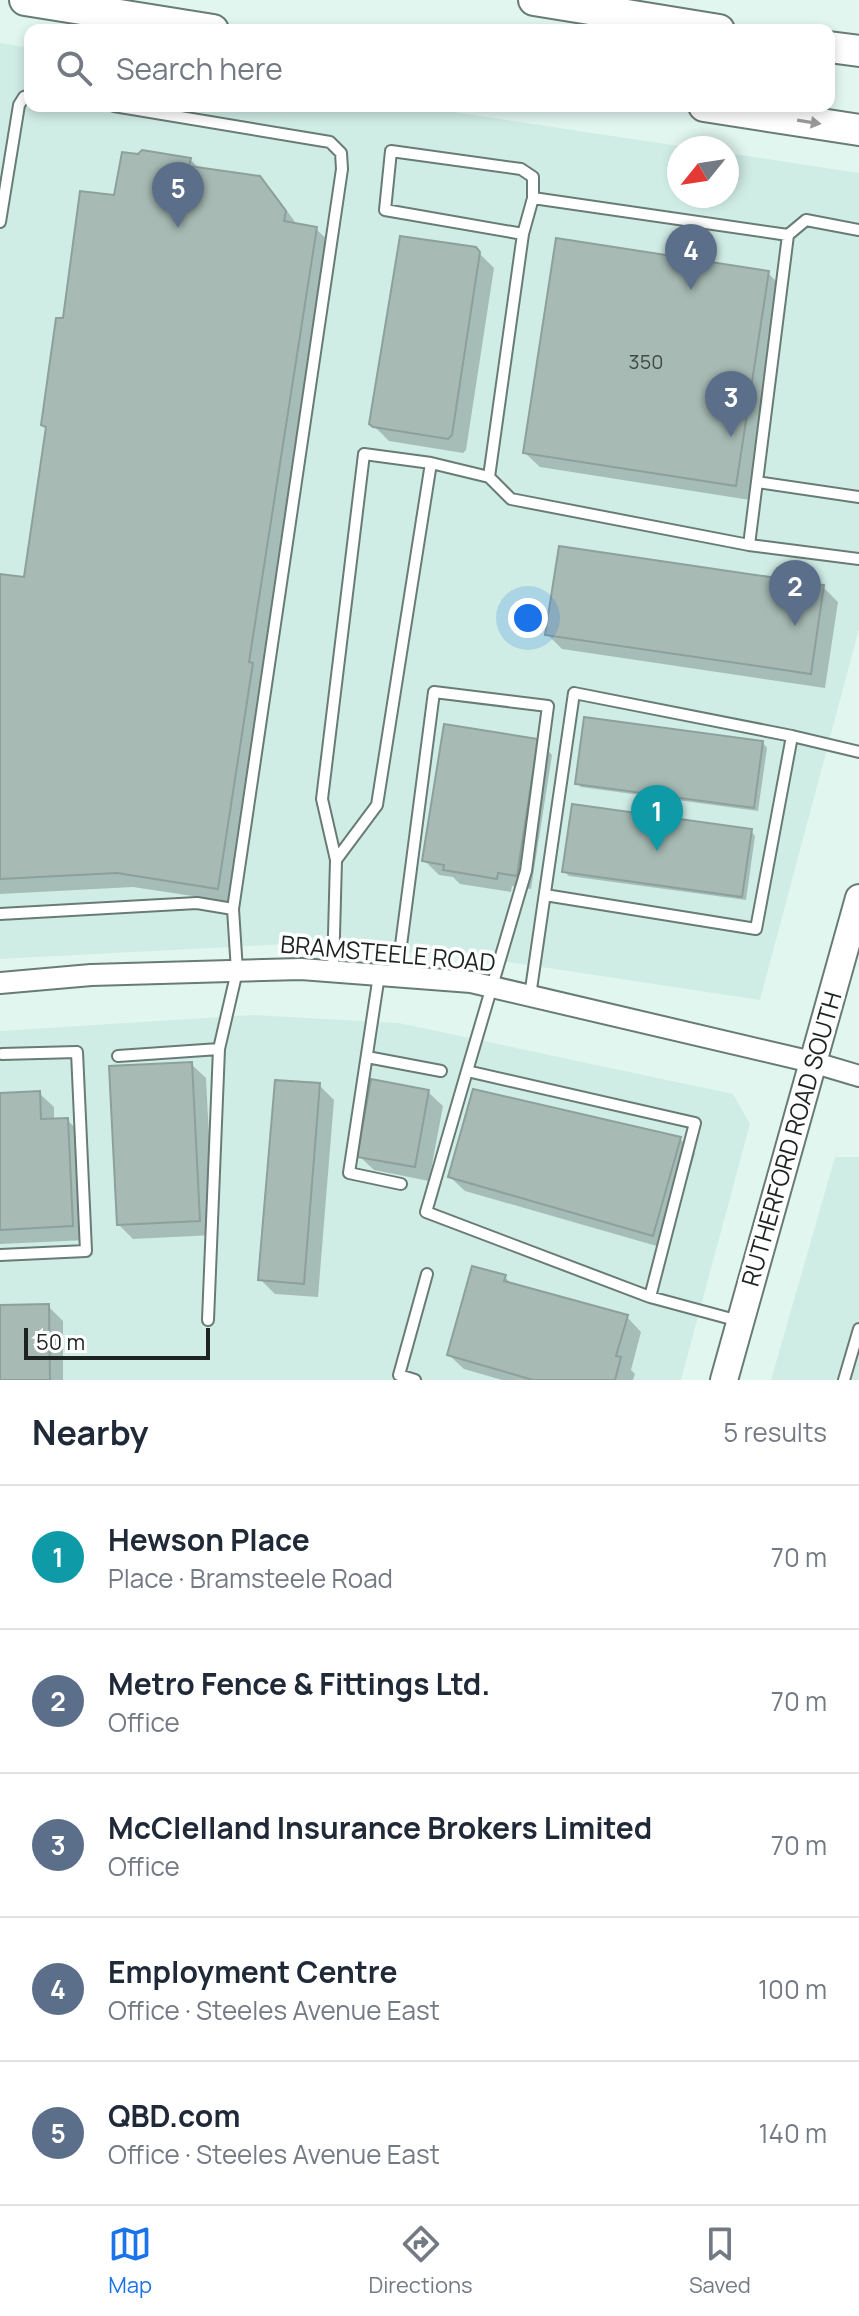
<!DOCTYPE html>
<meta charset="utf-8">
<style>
:root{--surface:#fff;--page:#f6f6f7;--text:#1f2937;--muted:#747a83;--line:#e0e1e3;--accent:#1a73e8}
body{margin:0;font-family:Manrope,sans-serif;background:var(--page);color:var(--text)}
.compass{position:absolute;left:667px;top:136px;width:72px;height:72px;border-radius:50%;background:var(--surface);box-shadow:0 4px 12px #0003;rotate:240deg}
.scale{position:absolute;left:24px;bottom:20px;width:186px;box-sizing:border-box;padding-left:8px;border:4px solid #1c2321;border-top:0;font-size:22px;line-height:28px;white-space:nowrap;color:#1c2321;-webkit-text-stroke:6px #fff;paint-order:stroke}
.you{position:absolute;left:528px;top:618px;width:28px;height:28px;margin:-20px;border:6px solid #fff;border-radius:50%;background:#1a73e8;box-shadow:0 0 0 12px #1a73e833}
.badge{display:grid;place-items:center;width:52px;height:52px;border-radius:50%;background:var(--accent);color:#fff;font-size:26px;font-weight:700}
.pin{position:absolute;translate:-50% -66px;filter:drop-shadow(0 2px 4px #0008)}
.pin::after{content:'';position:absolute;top:42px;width:28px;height:24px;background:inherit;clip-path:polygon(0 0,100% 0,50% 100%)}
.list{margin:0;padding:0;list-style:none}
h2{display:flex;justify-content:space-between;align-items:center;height:104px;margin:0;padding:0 32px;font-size:34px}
h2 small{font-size:26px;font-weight:400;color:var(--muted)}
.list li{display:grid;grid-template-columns:52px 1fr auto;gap:24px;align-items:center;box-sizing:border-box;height:144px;padding:0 32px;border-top:2px solid var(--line)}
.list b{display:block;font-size:30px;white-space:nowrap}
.list p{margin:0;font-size:26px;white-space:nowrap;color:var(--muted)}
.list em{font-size:26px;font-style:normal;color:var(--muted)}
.icon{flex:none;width:44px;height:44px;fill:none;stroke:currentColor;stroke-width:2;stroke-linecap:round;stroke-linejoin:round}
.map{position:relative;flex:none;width:859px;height:1380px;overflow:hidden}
.search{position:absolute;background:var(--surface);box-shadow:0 4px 12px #0003;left:24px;right:24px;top:24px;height:88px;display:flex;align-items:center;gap:20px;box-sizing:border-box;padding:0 28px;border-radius:16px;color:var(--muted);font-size:30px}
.sheet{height:824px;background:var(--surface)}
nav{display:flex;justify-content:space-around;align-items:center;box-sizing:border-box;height:112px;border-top:2px solid var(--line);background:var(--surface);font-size:22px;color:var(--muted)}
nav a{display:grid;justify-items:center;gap:4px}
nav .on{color:var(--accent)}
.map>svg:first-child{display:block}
</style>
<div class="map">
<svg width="859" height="1380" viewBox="0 0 859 1380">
<rect width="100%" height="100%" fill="#e2f6f0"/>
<!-- built -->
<path fill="#d0ede5" d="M0 43 30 48V106H414L692 148H679V196H727V153L859 173V629L760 1000 475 957 289 944 0 959Z
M252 1015 399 1023 733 1094 750 1124 681 1380H0V1031Z
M835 1157H859V1380H771Z"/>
<!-- shadow -->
<path fill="#0003" d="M190 159 200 170 259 178 274 193 298 226 316 229 331 243 232 902 133 887 0 894V576L26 580 48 429 43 425 65 320 115 197Z
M475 249 494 268 466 450 463 453 389 441 371 423Z
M768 273 783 288 750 500 540 467 525 453Z
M823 587 838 602 825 688 562 649 547 634Z
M538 740 552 755 531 889 512 886 511 892 460 884 453 877 439 875 424 860Z
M763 743 767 748 758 811 581 787 577 783Z
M751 831 755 836 746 900 569 876 565 872Z
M191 1064 206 1078 214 1235 133 1239 119 1225Z
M319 1085 334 1100 318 1297 275 1294 260 1279Z
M428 1092 443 1106 429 1181 374 1170 359 1156Z
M39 1093 54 1107V1120H67L82 1134 87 1240 0 1244V1095Z
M680 1139 695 1153 667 1249 465 1191 450 1177Z
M505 1277 512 1285 627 1317 641 1332 631 1370 635 1374 633 1380H502L464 1369 449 1355Z
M48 1306 63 1321V1380H0V1307Z"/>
<!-- building -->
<path fill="#a7bab4" stroke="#8da09b" stroke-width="2" d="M142 150 191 158 189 166 260 176 286 211 284 221 317 227 249 662 253 663 218 889 117 873 0 879V574L24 577 46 427 41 425 56 318H63L80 191 114 195 122 152 138 154Z
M400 236 476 247 480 252 452 435 448 439 373 427 369 424Z
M556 238 769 271 736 486 523 453Z
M559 546 824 585 811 674 545 635Z
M584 717 763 741 754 808 575 784Z
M444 724 538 739 517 876 498 873 497 879 443 870 444 865 422 861Z
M572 804 752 829 742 897 562 872Z
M192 1062 200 1221 117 1225 109 1066Z
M371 1079 429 1090 415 1167 357 1157Z
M275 1080 320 1083 304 1284 258 1280Z
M473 1089 681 1137 653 1236 448 1177Z
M40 1091 41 1119 68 1118 73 1226 0 1230V1093Z
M472 1266 506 1275 504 1281 628 1315 616 1356 621 1357 615 1380H533L447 1355Z
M49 1304 50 1380H0V1305Z"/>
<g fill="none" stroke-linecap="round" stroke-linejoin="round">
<defs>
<path id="service" d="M114 106 330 142 341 153 342 169 233 909 237 971 219 1049 208 1320
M533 198 523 234 489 477 511 499 749 545 859 559
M0 222 19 105 24 97 30 95
M523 234 385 210 391 151 521 169 533 177V198L788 235
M757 482 859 497
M749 545 788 235 806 220 859 230
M336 860 377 805 431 463
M545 895 756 929 792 736
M0 914 197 903 233 909
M333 972 336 860 322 799 364 454 431 463 489 477
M379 975 349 1173 401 1184
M397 976 434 692 548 706 526 871 467 1071
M530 996 574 693 792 736 859 752
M118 1056 219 1049
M367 1057 441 1071
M0 1255 86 1251 77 1052 2 1054
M650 1297 695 1123 467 1071 426 1212 650 1297 739 1321
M415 1380 399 1375 427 1274
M844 1380 859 1329"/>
<path id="minor" d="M0 983 91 975 301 969 471 982 812 1062 859 1076"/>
<path id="tertiary" d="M724 1380 859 898"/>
<path id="secondary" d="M25 0 213 30
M534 0 719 30
M829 47 859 51
M704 106 859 130"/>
</defs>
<!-- service casing -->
<use href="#service" stroke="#697b75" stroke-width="14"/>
<!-- minor casing -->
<use href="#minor" stroke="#697b75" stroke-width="24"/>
<!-- tertiary casing -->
<use href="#tertiary" stroke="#697b75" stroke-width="30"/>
<!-- secondary casing -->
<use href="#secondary" stroke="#697b75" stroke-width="34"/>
<!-- service -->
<use href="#service" stroke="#fff" stroke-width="10"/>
<!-- minor -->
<use href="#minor" stroke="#fff" stroke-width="20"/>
<!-- tertiary -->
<use href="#tertiary" stroke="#fff" stroke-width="26"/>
<!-- secondary -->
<use href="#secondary" stroke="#fff" stroke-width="30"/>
</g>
<!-- one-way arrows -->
<defs><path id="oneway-solid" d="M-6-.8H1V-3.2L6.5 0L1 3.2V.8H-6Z" transform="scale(2)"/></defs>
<use fill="#999c9b" href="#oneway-solid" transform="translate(809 122) rotate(9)"/>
<g text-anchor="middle" stroke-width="7" stroke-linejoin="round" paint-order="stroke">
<!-- number labels -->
<g font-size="20" fill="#3f4946">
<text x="646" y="369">350</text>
</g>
<!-- street labels -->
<g font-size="24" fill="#1c2321" stroke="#fff">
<text transform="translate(388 954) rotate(5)" y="8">BRAMSTEELE ROAD</text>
<text transform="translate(792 1139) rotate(-74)" y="8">RUTHERFORD ROAD SOUTH</text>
</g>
</g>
</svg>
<svg class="compass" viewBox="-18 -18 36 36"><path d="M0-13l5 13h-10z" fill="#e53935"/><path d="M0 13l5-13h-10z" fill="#747a83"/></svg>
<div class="scale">50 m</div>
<div class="you"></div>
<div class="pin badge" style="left:657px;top:851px;background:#0f9aa8">1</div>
<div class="pin badge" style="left:795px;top:626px;background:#5c6f8a">2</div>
<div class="pin badge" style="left:731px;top:437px;background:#5c6f8a">3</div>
<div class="pin badge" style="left:691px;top:290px;background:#5c6f8a">4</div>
<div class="pin badge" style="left:178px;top:228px;background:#5c6f8a">5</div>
<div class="search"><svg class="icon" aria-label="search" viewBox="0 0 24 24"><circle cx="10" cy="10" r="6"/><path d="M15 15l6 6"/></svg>Search here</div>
</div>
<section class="sheet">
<h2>Nearby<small>5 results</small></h2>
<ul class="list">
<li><span class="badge" style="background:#0f9aa8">1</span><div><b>Hewson Place</b><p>Place · Bramsteele Road</p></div><em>70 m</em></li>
<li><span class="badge" style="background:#5c6f8a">2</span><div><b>Metro Fence &amp; Fittings Ltd.</b><p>Office</p></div><em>70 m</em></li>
<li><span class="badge" style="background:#5c6f8a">3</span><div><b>McClelland Insurance Brokers Limited</b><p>Office</p></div><em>70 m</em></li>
<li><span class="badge" style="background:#5c6f8a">4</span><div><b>Employment Centre</b><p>Office · Steeles Avenue East</p></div><em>100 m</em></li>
<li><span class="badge" style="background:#5c6f8a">5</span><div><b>QBD.com</b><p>Office · Steeles Avenue East</p></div><em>140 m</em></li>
</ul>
</section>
<nav>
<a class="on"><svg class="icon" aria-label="map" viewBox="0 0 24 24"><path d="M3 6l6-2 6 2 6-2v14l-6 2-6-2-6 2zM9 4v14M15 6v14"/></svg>Map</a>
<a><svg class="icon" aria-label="directions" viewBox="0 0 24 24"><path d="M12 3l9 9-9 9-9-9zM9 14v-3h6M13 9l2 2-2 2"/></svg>Directions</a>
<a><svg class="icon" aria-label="saved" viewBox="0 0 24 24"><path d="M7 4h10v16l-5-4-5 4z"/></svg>Saved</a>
</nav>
